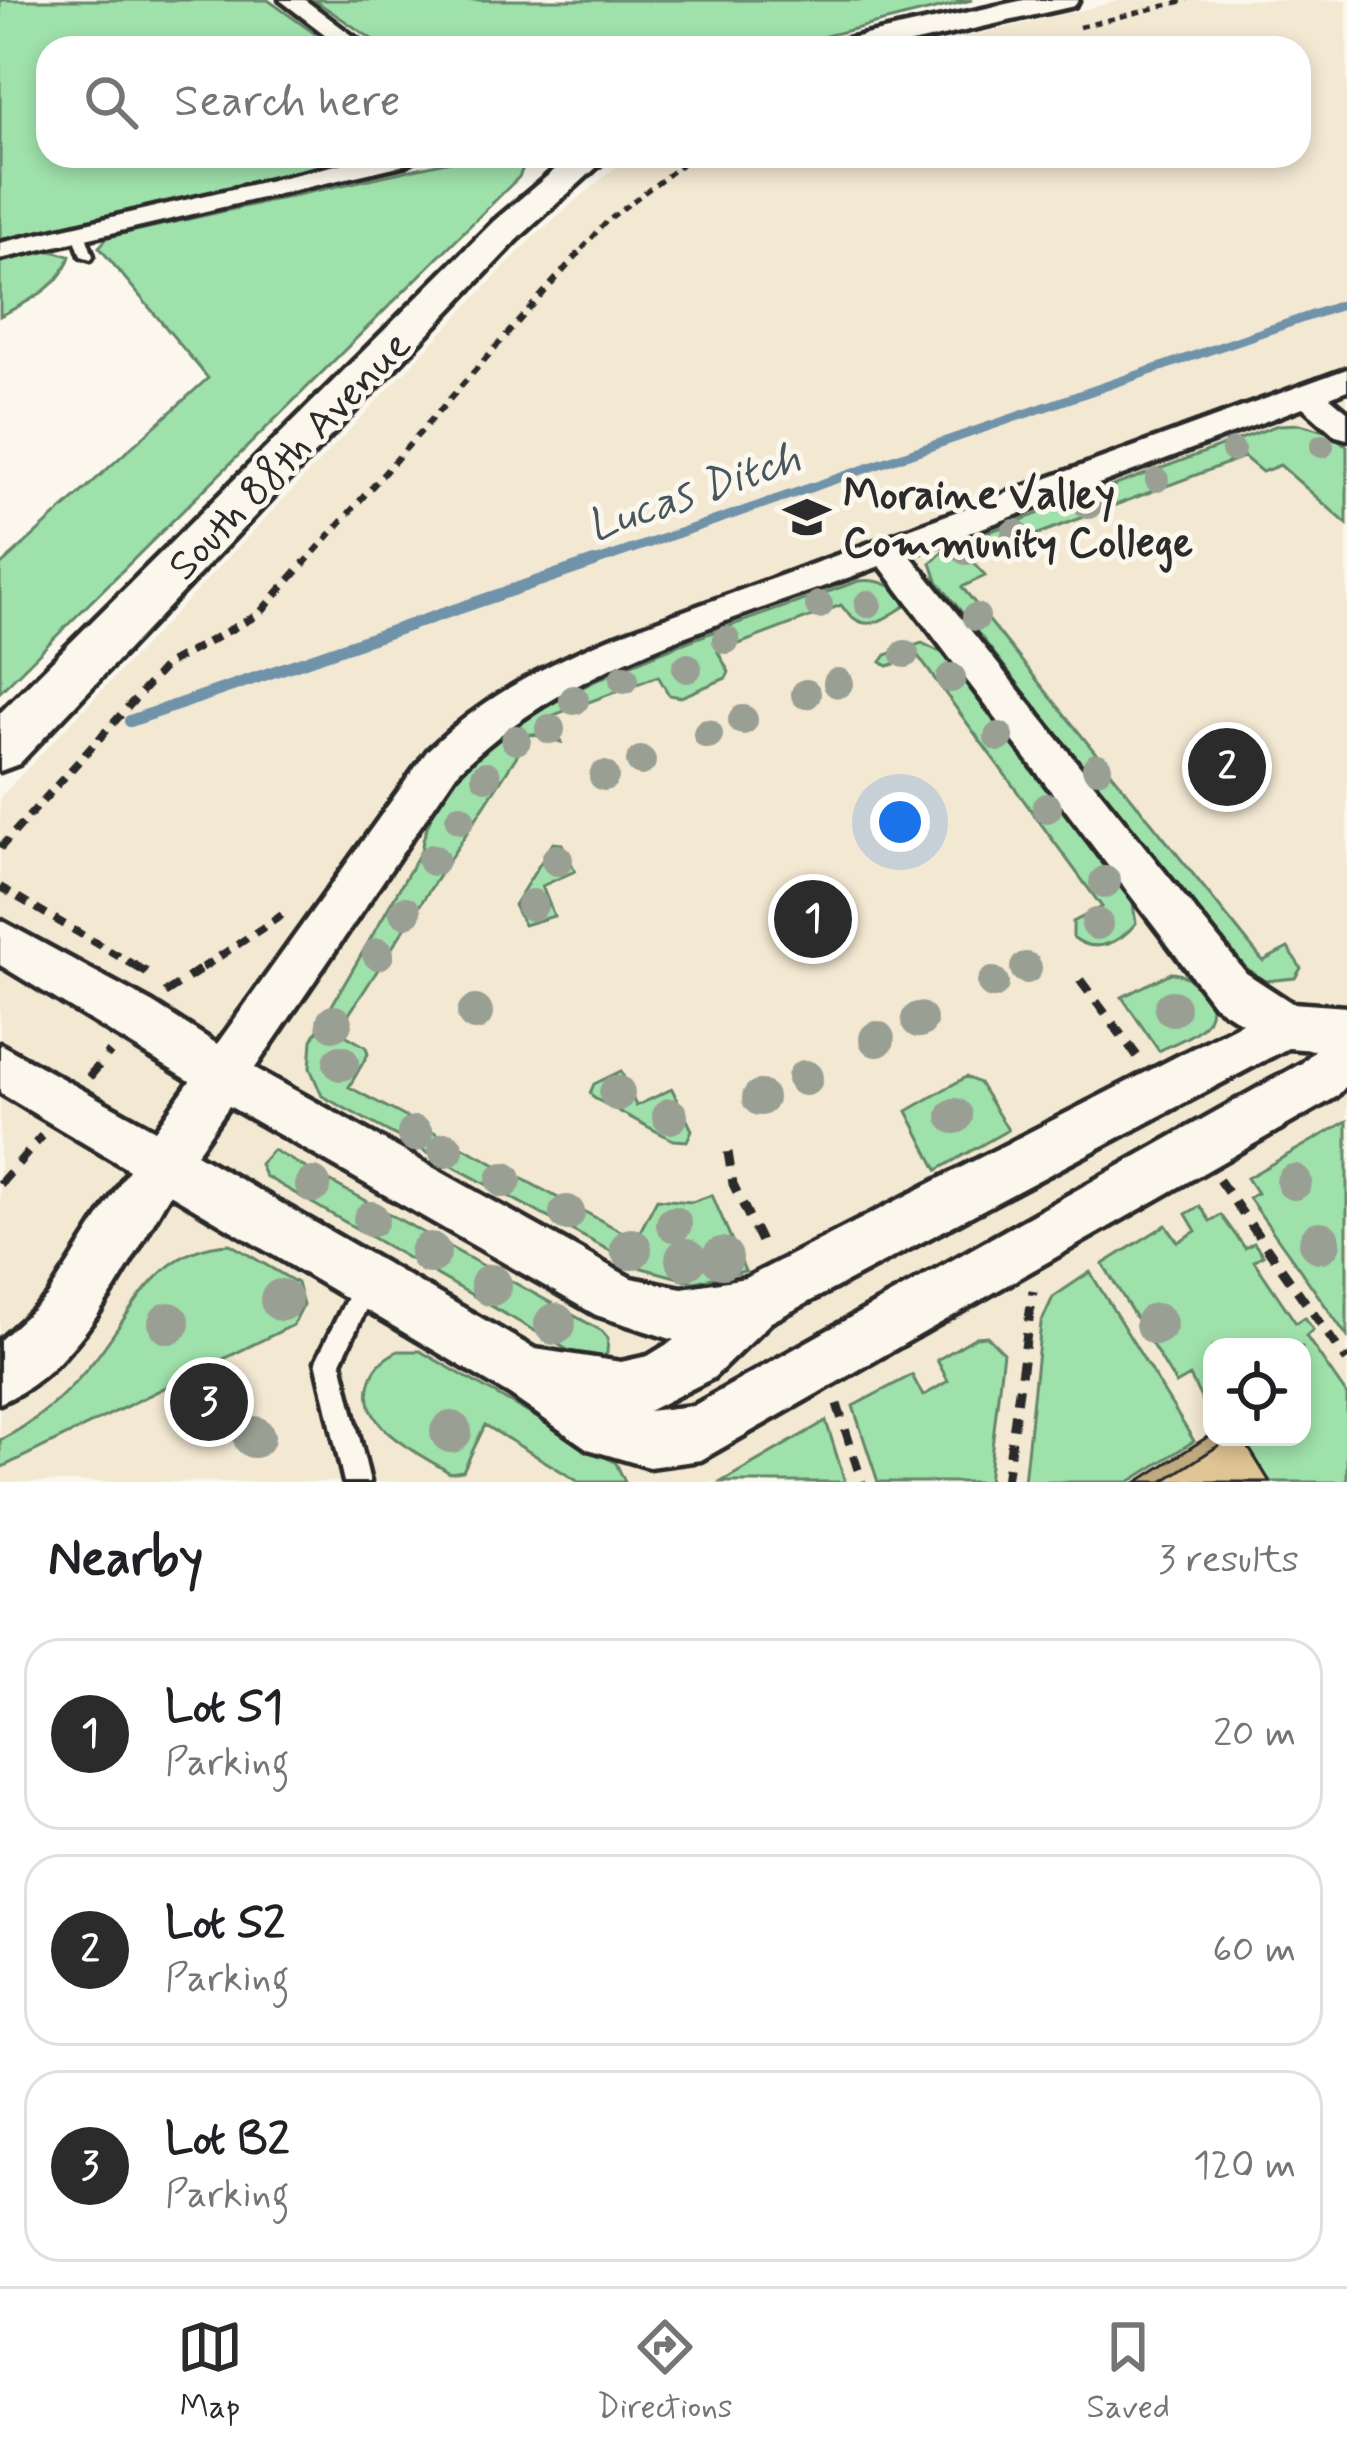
<!DOCTYPE html>
<style>
:root{--surface:#fff;--page:#f2f2f2;--text:#202124;--muted:#757577;--line:#e0e0e0;--accent:#2b2b2b}
body{margin:0;font-family:Mynerve,sans-serif;background:var(--page);color:var(--text)}
.controls{position:absolute;right:36px;bottom:36px;display:grid;overflow:hidden;border-radius:24px;box-shadow:0 6px 18px #0003}
.controls button{width:108px;height:108px;display:grid;place-items:center;padding:0;border:0;border-bottom:3px solid var(--line);background:var(--surface);color:var(--text);font:60px sans-serif}
.you{position:absolute;left:900px;top:822px;width:42px;height:42px;margin:-30px;border:9px solid #fff;border-radius:50%;background:#1a73e8;box-shadow:0 0 0 18px #1a73e833}
.badge{display:grid;place-items:center;width:78px;height:78px;border-radius:50%;background:var(--accent);color:#fff;font-size:39px;font-weight:700}
.pin{position:absolute;translate:-50% -50%;border:6px solid #fff;box-shadow:0 3px 12px #0006}
.list{margin:0;padding:0;list-style:none}
h2{display:flex;justify-content:space-between;align-items:center;height:156px;margin:0;padding:0 48px;font-size:51px}
h2 small{font-size:39px;font-weight:400;color:var(--muted)}
.list li{display:grid;grid-template-columns:78px 1fr auto;gap:36px;align-items:center;box-sizing:border-box;height:192px;margin:0 24px 24px;padding:0 24px;border:3px solid var(--line);border-radius:36px}
.list b{display:block;font-size:45px;white-space:nowrap}
.list p{margin:0;font-size:39px;white-space:nowrap;color:var(--muted)}
.list em{font-size:39px;font-style:normal;color:var(--muted)}
.icon{flex:none;width:66px;height:66px;fill:none;stroke:currentColor;stroke-width:2;stroke-linecap:round;stroke-linejoin:round}
.map{position:relative;flex:none;width:1347px;height:1482px;overflow:hidden}
.search{position:absolute;background:var(--surface);box-shadow:0 6px 18px #0003;left:36px;right:36px;top:36px;height:132px;display:flex;align-items:center;gap:30px;box-sizing:border-box;padding:0 42px;border-radius:36px;color:var(--muted);font-size:45px}
.sheet{height:804px;background:var(--surface)}
nav{display:flex;justify-content:space-around;align-items:center;box-sizing:border-box;height:168px;border-top:3px solid var(--line);background:var(--surface);font-size:33px;color:var(--muted)}
nav a{display:grid;justify-items:center;gap:6px}
nav .on{color:var(--accent)}
.map>svg:first-child{display:block}
</style>
<div class="map">
<svg width="1347" height="1482" viewBox="0 0 1347 1482">
<rect width="100%" height="100%" fill="#fbf7ec"/>
<filter id="ink" filterUnits="userSpaceOnUse"><feTurbulence type="fractalNoise" baseFrequency=".00833" numOctaves="2"/><feDisplacementMap in="SourceGraphic" scale="24" xChannelSelector="R" yChannelSelector="G"/><feConvolveMatrix kernelMatrix="1 2 1 2 8 2 1 2 1" color-interpolation-filters="sRGB"/></filter>
<g filter="url(#ink)">
<!-- built -->
<path fill="#f3e8d2" fill-rule="evenodd" d="M1123 0H1347V1482H0V797L534 236 629 156H1299V48H923ZM1212 1347H1302V1437H1212Z"/>
<!-- green -->
<path fill="#9fe1ab" stroke="#65866b" stroke-width="3" d="M0 0H268L335 48H48V156H340L330 164 0 242Z
M314 0H972L777 48H385Z
M473 156H514L523 168 519 177 0 692V566L208 378 99 247 108 237Z
M48 250 70 256C61 287 27 302 0 316V261Z
M1300 424 1328 432 1347 446V524L1280 465 1262 472 1244 457 971 559 985 576 962 587 1263 961 1288 948 1301 968 1295 978 1265 981 1236 961 937 581 931 563 948 547 1278 425Z
M858 581C878 579 901 585 905 606 876 624 863 634 841 605L718 652 729 672 726 678 681 697 669 695 658 676 551 716 561 742 531 734 338 1031 366 1047 368 1054 349 1087 636 1239 657 1199 692 1202 712 1195 745 1271 694 1282 642 1268 322 1096 310 1068 312 1040 421 851C442 703 737 627 858 581Z
M922 643 950 657 1132 898 1136 923C1120 943 1094 955 1073 937V922L1102 907 918 656 888 666 881 662 886 655Z
M553 843 562 844 575 871 542 886 554 916 524 925 514 905Z
M1171 973C1191 973 1220 997 1208 1019 1201 1034 1173 1043 1159 1051L1122 997Z
M621 1071 636 1106 672 1089 692 1130 687 1141 673 1140 594 1098 590 1093 594 1084Z
M966 1077 979 1083 1008 1130 937 1170 907 1111Z
M1347 1121V1336L1249 1198 1257 1193 1247 1178Z
M273 1150 602 1331 608 1338 607 1353 600 1360 587 1361 265 1176 260 1164Z
M1200 1206 1210 1221 1221 1215 1245 1248 1254 1243 1263 1255 1254 1261 1296 1323 1305 1317 1313 1330 1306 1336 1347 1395V1482H1249L1222 1437H1302V1347H1212V1420L1190 1376 1176 1384 1103 1264 1166 1225 1178 1242 1196 1231 1186 1214Z
M230 1244 297 1283 303 1305 293 1325 0 1468V1440C37 1422 67 1394 93 1362 134 1311 156 1247 230 1244Z
M1090 1272 1194 1441 1129 1482H1024L1041 1323 1053 1297Z
M987 1336 1003 1352 988 1482H878L853 1406 912 1375 923 1396 948 1381 937 1360 976 1337Z
M398 1351H420L616 1463 625 1482H579L485 1425 463 1471 450 1473C420 1453 362 1431 369 1387 372 1369 382 1359 398 1351Z
M826 1421 845 1482H721Z"/>
<g fill="none" stroke-linecap="round" stroke-linejoin="round">
<!-- stream-far1 -->
<path stroke="#6f93aa" stroke-width="9" d="M586 565 1347 303"/>
<!-- stream -->
<path stroke="#6f93aa" stroke-width="12" d="M130 721 594 562"/>
<defs>
<path id="lane" d="M75 230 85 233 93 256 91 259 81 256 73 233Z
M366 1271 374 1275 378 1283 341 1362 370 1482H344L316 1361 358 1275Z"/>
<path id="street" d="M280 0H305L369 48H343Z
M375 156H420L407 164 0 259V243Z
M1347 369V390L1330 397 1347 411V439L1336 436 1303 407 910 555 1246 973 1292 1003 1347 1007V1085L1336 1097 701 1460 649 1467 588 1449 510 1395 170 1194C128 1264 80 1370 0 1403V1340L48 1296 129 1170 0 1093V1044L155 1130 190 1081 0 965V920L153 1003 217 1044 428 750C481 699 542 666 610 638ZM880 566 1214 1005 1242 1023 746 1278 682 1288 631 1278 255 1068 456 774C568 661 735 621 880 566ZM1288 1048 1315 1050 1302 1063 693 1406 648 1411 713 1378 771 1322ZM229 1106 596 1315 674 1340 648 1356 621 1362 535 1349 196 1154Z"/>
<path id="secondary" d="M1024 0H1079L1074 6 890 48H833L838 41Z
M571 156H609L520 237 19 764 0 771V713L494 221Z"/>
</defs>
<!-- lane casing -->
<use href="#lane" stroke="#2b2b2b" stroke-width="9"/>
<!-- street casing -->
<use href="#street" stroke="#2b2b2b" stroke-width="9"/>
<!-- secondary casing -->
<use href="#secondary" stroke="#2b2b2b" stroke-width="9"/>
<!-- path-far3 -->
<path stroke="#2b2b2b" stroke-width="4.5" stroke-dasharray="8 6" stroke-linecap="butt" d="M1079 27 1188 0
M582 249 607 221 693 156"/>
<!-- path-far2 -->
<path stroke="#2b2b2b" stroke-width="6" stroke-dasharray="9 8" stroke-linecap="butt" d="M303 565 585 246"/>
<!-- path-far1 -->
<path stroke="#2b2b2b" stroke-width="8" stroke-dasharray="12 9" stroke-linecap="butt" d="M0 848 166 665 259 614 305 562
M0 887 139 968
M202 968 282 915"/>
<!-- path -->
<path stroke="#2b2b2b" stroke-width="9" stroke-dasharray="15 12" stroke-linecap="butt" d="M134 965 149 974
M1080 980 1137 1056
M165 993 207 965
M89 1077 110 1052
M728 1152 733 1184 765 1250
M1219 1180 1347 1361
M0 1184 42 1136
M837 1404 862 1482
M1006 1482 1033 1291"/>
<!-- lane -->
<use href="#lane" fill="#fbf7ec" fill-rule="evenodd"/>
<!-- street -->
<use href="#street" fill="#fbf7ec" fill-rule="evenodd"/>
<!-- secondary -->
<use href="#secondary" fill="#fbf7ec" fill-rule="evenodd"/>
</g>
<!-- trees -->
<g fill="#99a093">
<circle cx="1322" cy="446" r="12"/>
<circle cx="1233" cy="450" r="12"/>
<circle cx="1157" cy="480" r="12"/>
<circle cx="1088" cy="505" r="14"/>
<circle cx="1015" cy="533" r="14"/>
<circle cx="966" cy="551" r="14"/>
<circle cx="868" cy="604" r="14"/>
<circle cx="819" cy="605" r="14"/>
<circle cx="976" cy="617" r="14"/>
<circle cx="726" cy="640" r="14"/>
<circle cx="905" cy="654" r="14"/>
<circle cx="687" cy="668" r="15"/>
<circle cx="951" cy="678" r="15"/>
<circle cx="624" cy="679" r="15"/>
<circle cx="838" cy="683" r="15"/>
<circle cx="806" cy="694" r="15"/>
<circle cx="574" cy="700" r="15"/>
<circle cx="743" cy="720" r="15"/>
<circle cx="550" cy="729" r="15"/>
<circle cx="708" cy="734" r="15"/>
<circle cx="999" cy="737" r="15"/>
<circle cx="516" cy="740" r="15"/>
<circle cx="641" cy="761" r="15"/>
<circle cx="1097" cy="768" r="15"/>
<circle cx="486" cy="776" r="15"/>
<circle cx="604" cy="776" r="15"/>
<circle cx="1047" cy="808" r="15"/>
<circle cx="460" cy="819" r="15"/>
<circle cx="433" cy="860" r="16"/>
<circle cx="557" cy="860" r="16"/>
<circle cx="1105" cy="882" r="16"/>
<circle cx="532" cy="905" r="16"/>
<circle cx="405" cy="912" r="16"/>
<circle cx="1097" cy="924" r="16"/>
<circle cx="378" cy="954" r="16"/>
<circle cx="1026" cy="968" r="16"/>
<circle cx="993" cy="983" r="16"/>
<circle cx="1172" cy="1008" r="18"/>
<circle cx="475" cy="1013" r="18"/>
<circle cx="919" cy="1020" r="18"/>
<circle cx="334" cy="1023" r="18"/>
<circle cx="877" cy="1039" r="18"/>
<circle cx="341" cy="1063" r="18"/>
<circle cx="805" cy="1078" r="18"/>
<circle cx="617" cy="1093" r="18"/>
<circle cx="760" cy="1098" r="18"/>
<circle cx="670" cy="1116" r="18"/>
<circle cx="955" cy="1116" r="18"/>
<circle cx="415" cy="1134" r="18"/>
<circle cx="446" cy="1150" r="18"/>
<circle cx="504" cy="1180" r="18"/>
<circle cx="1294" cy="1182" r="18"/>
<circle cx="313" cy="1185" r="18"/>
<circle cx="567" cy="1213" r="18"/>
<circle cx="371" cy="1219" r="18"/>
<circle cx="674" cy="1224" r="18"/>
<circle cx="1320" cy="1242" r="21"/>
<circle cx="631" cy="1249" r="21"/>
<circle cx="430" cy="1253" r="21"/>
<circle cx="722" cy="1258" r="21"/>
<circle cx="686" cy="1259" r="21"/>
<circle cx="491" cy="1285" r="21"/>
<circle cx="281" cy="1300" r="21"/>
<circle cx="169" cy="1323" r="21"/>
<circle cx="555" cy="1324" r="21"/>
<circle cx="1156" cy="1324" r="21"/>
<circle cx="451" cy="1432" r="21"/>
<circle cx="254" cy="1437" r="21"/>
</g>
<!-- wall -->
<path fill="#c0a97f" stroke="#2b2b2b" stroke-width="3" d="M1212 1434V1437H1242L1270 1482H1137Z"/>
<!-- building -->
<path fill="#dfc494" stroke="#2b2b2b" stroke-width="3" d="M1232 1437H1242L1270 1482H1162Z"/>
</g>
<!-- icons -->
<defs>
<symbol id="university-bare" viewBox="-9 -9 18 18"><path d="M0-5L7-2L0 1L-7-2ZM-4 1L0 2.5L4 1V4Q0 6-4 4Z" fill="#2b2b2b" stroke="#fbf7ec" stroke-width="2.5" paint-order="stroke"/></symbol>
</defs>
<g fill-rule="evenodd">
<use href="#university-bare" x="774" y="484" width="66" height="66"/>
</g>
<g text-anchor="middle" stroke-width="10" stroke-linejoin="round" paint-order="stroke">
<!-- street labels -->
<g font-size="42" fill="#2b2b2b" stroke="#fbf7ec">
<text transform="translate(288 454) rotate(-46)" y="15">South 88th Avenue</text>
</g>
<!-- poi labels -->
<g font-size="42" font-weight="bold" fill="#2b2b2b" stroke="#fbf7ec" text-anchor="start">
<text x="843" y="508">Moraine Valley<tspan x="843" dy="48">Community College</tspan></text>
</g>
<!-- water labels -->
<g font-size="45" font-style="italic" fill="#485660" stroke="#fbf7ec">
<text transform="translate(693 490) rotate(-19)" y="16">Lucas Ditch</text>
</g>
</g>
</svg>
<div class="controls">
<button><svg class="icon" aria-label="locate" viewBox="0 0 24 24"><circle cx="12" cy="12" r="6"/><path d="M12 2v4M12 18v4M2 12h4M18 12h4"/></svg></button>
</div>
<div class="you"></div>
<div class="pin badge" style="left:813px;top:919px">1</div>
<div class="pin badge" style="left:1227px;top:767px">2</div>
<div class="pin badge" style="left:209px;top:1402px">3</div>
<div class="search"><svg class="icon" aria-label="search" viewBox="0 0 24 24"><circle cx="10" cy="10" r="6"/><path d="M15 15l6 6"/></svg>Search here</div>
</div>
<section class="sheet">
<h2>Nearby<small>3 results</small></h2>
<ul class="list">
<li><span class="badge">1</span><div><b>Lot S1</b><p>Parking</p></div><em>20 m</em></li>
<li><span class="badge">2</span><div><b>Lot S2</b><p>Parking</p></div><em>60 m</em></li>
<li><span class="badge">3</span><div><b>Lot B2</b><p>Parking</p></div><em>120 m</em></li>
</ul>
</section>
<nav>
<a class="on"><svg class="icon" aria-label="map" viewBox="0 0 24 24"><path d="M3 6l6-2 6 2 6-2v14l-6 2-6-2-6 2zM9 4v14M15 6v14"/></svg>Map</a>
<a><svg class="icon" aria-label="directions" viewBox="0 0 24 24"><path d="M12 3l9 9-9 9-9-9zM9 14v-3h6M13 9l2 2-2 2"/></svg>Directions</a>
<a><svg class="icon" aria-label="saved" viewBox="0 0 24 24"><path d="M7 4h10v16l-5-4-5 4z"/></svg>Saved</a>
</nav>
